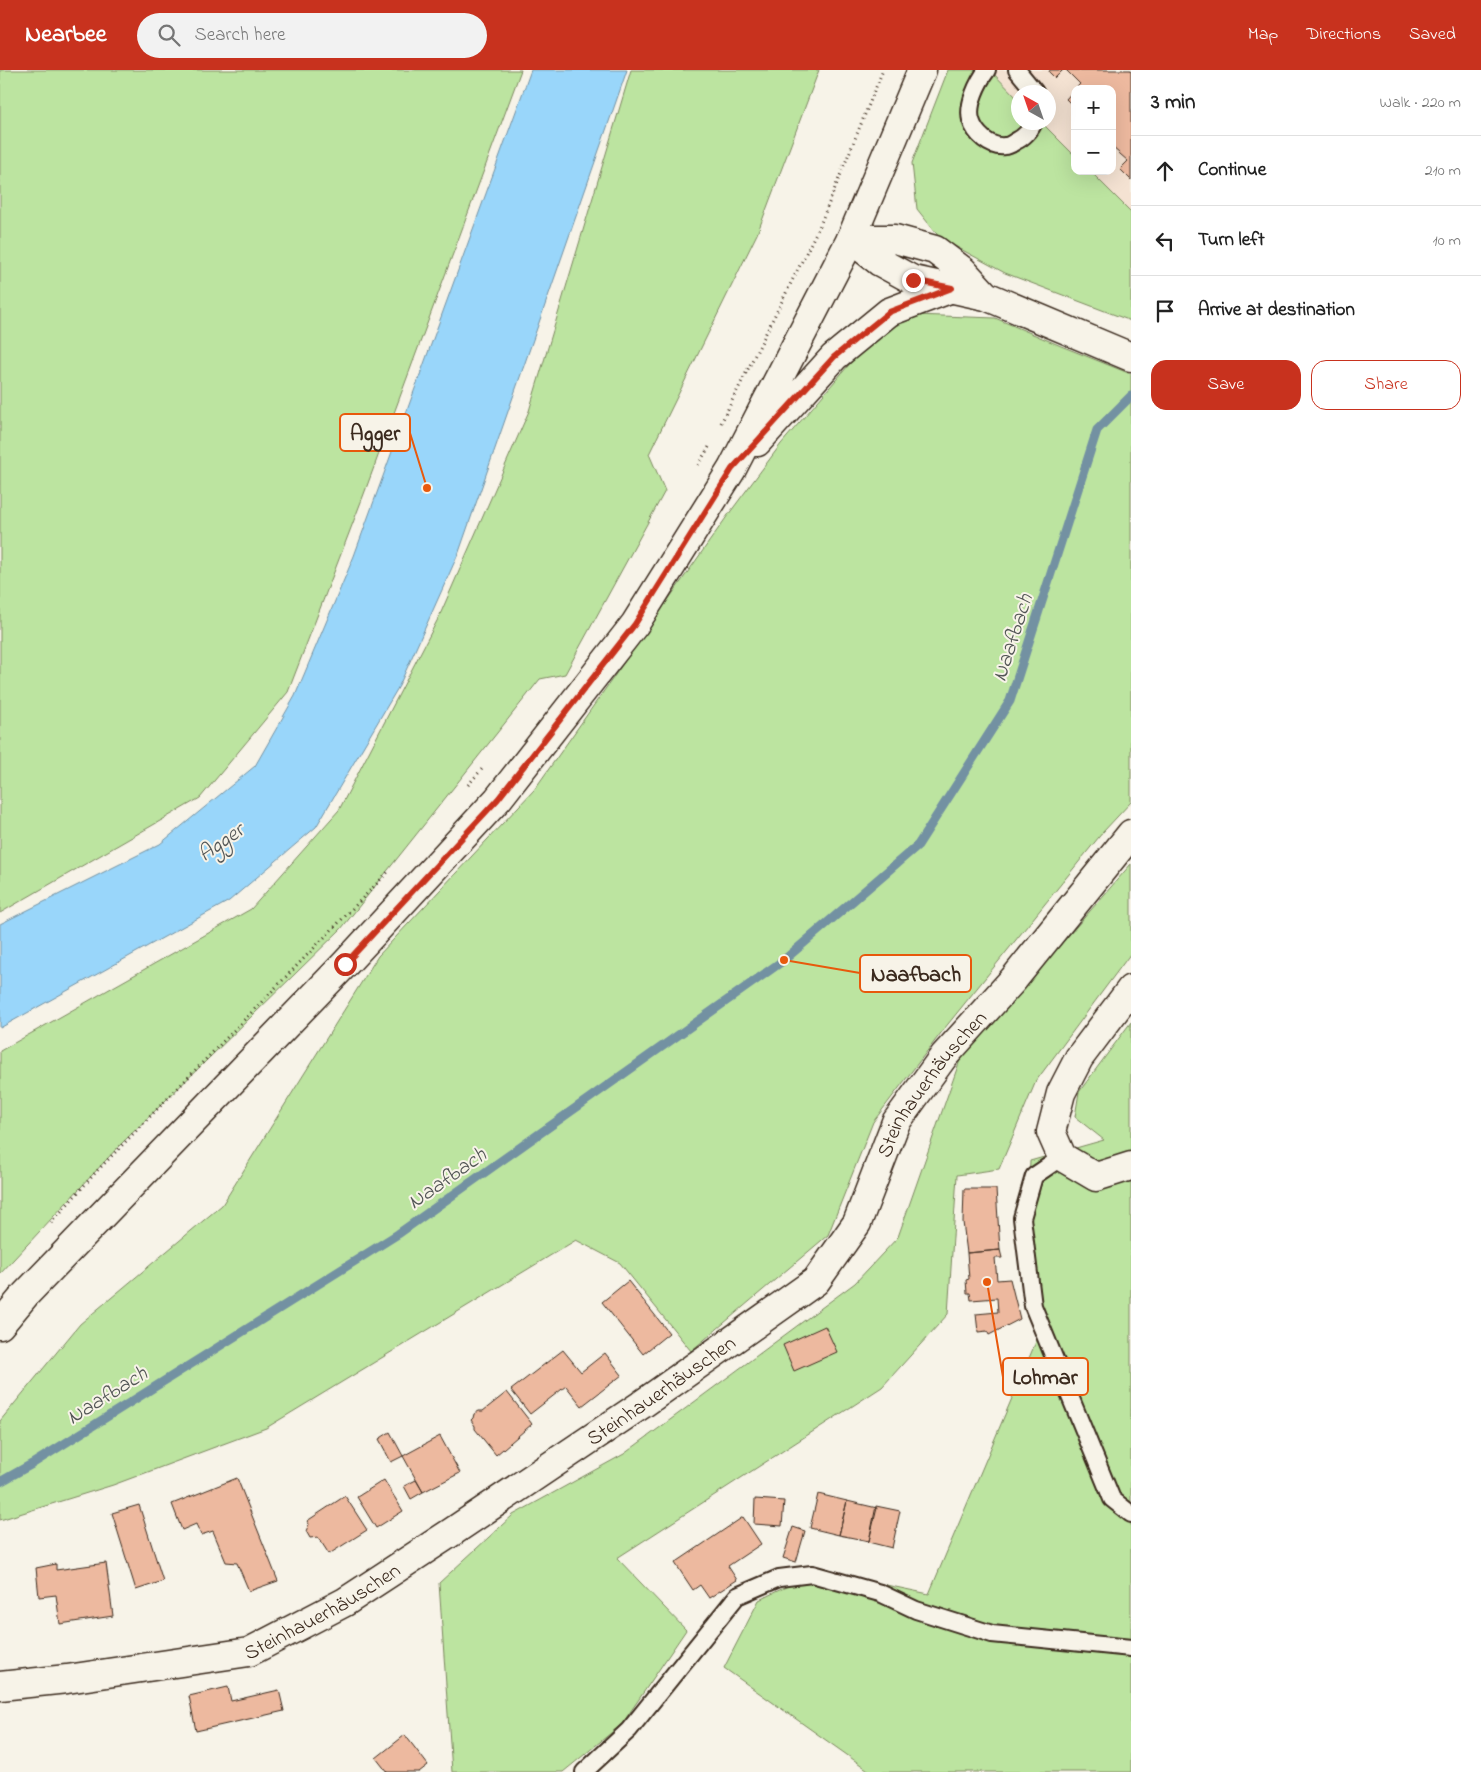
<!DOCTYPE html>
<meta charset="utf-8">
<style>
:root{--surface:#fff;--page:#f2f2f2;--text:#222;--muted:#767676;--line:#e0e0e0;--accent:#c8321e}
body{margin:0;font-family:"Indie Flower",sans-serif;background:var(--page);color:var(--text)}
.controls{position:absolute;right:15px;top:15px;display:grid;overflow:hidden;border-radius:10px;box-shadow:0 5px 20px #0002}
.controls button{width:45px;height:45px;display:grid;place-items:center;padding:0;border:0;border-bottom:1px solid var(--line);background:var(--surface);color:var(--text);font:25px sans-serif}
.compass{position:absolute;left:1011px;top:15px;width:45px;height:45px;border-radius:50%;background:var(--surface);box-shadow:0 5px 20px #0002;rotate:320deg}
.stop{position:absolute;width:15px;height:15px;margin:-11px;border:4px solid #c8321e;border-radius:50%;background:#fff}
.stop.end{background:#c8321e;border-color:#fff;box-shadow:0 1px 5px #0008}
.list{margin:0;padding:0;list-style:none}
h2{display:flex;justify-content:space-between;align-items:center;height:65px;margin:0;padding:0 20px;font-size:21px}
h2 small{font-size:16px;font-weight:400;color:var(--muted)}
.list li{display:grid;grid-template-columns:32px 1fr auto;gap:15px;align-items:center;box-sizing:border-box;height:70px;padding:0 20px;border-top:1px solid var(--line)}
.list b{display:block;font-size:19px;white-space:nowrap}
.list em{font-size:16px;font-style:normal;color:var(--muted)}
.actions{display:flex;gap:10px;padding:15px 20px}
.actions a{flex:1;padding:11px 0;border:1px solid var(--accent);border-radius:15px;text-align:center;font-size:18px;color:var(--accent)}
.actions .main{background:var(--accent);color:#fff}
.icon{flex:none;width:28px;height:28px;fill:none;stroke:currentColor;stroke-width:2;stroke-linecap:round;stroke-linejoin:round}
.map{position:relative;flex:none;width:1131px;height:1702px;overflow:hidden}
header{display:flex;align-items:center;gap:30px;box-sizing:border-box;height:70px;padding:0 25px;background:var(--accent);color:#fff}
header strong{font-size:24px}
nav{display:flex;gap:28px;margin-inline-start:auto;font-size:18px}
.search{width:350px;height:45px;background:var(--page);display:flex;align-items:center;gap:12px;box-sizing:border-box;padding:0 18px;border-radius:28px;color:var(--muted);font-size:19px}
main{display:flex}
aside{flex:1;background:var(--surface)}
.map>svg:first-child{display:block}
</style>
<header>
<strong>Nearbee</strong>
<div class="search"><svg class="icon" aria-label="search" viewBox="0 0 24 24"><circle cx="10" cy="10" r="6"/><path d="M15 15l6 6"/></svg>Search here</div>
<nav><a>Map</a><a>Directions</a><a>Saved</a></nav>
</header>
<main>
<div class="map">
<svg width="1131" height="1702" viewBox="0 0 1131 1702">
<rect width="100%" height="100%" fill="#f7f3e8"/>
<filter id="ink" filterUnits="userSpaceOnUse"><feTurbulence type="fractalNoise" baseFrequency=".02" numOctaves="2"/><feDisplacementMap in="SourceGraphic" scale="10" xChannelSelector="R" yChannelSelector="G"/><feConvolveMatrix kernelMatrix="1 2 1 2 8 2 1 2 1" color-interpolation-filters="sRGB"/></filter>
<g filter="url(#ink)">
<!-- built -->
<path fill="#f4e2d2" d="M990 0H1131V142L1090 101H1112V19H1075V86L1042 53 1048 52V22H1018V29Z"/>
<!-- green -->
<path fill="#bce4a0" stroke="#7c875f" d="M0 0H521L364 424 288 622 200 728 0 843Z
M631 0H819L757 164 649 384 665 421 565 604 540 609 341 859 120 1075 0 1204V981L251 839 339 740 439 547 529 341Z
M948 0H990L1018 29V52L1042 53 1075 86V101H1090L1131 142V251L1005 203 940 168 917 139 912 93Z
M915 245 995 248 1061 276 1131 304V732L1103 762 944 959 873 1052 828 1165 691 1281 620 1193 576 1170 266 1358 113 1415 0 1450V1351L80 1254 222 1135 378 886 534 720 728 445 781 374 872 268Z
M1131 794V883L1036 1011 999 1099 957 1105 948 1244 882 1317 617 1488 686 1560 622 1654 563 1702H452L439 1513 513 1445 624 1384 855 1213 898 1167 960 990Z
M1131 952V1702H871L724 1598 759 1530 819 1501 929 1524 1043 1255 1027 1165 1030 1091 1104 1070 1075 1047 1079 1022Z"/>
<!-- water -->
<path fill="#99d6fa" stroke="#7391a2" d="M531 0H627L459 482 399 616 316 757 229 831 0 958V854L160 774 255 696 295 626 354 486Z"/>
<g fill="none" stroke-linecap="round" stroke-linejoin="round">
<!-- stream -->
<path stroke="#7391a2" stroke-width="9" d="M0 1412 32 1394 398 1164 784 890 918 775 1010 631 1097 360 1131 326"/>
</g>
<!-- building -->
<path fill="#edb99f" stroke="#3b2a1e" d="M1050 0H1063L1055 8 1049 2Z
M1066 0H1131V110L1120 99 1128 91 1112 77V19H1075L1080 14Z
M1075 19V38L1066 29Z
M964 1119H996L1000 1180 967 1183 963 1152Z
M1000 1180 1002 1188H995L997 1210 1010 1209 1020 1249 989 1265 987 1261 978 1262 976 1244 998 1242 997 1228 971 1230 970 1223H967L966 1210 969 1209 967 1183Z
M628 1211 669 1263 643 1284 602 1232Z
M825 1256 837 1282 794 1301 783 1275Z
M563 1280 581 1302 605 1283 622 1305 582 1336 566 1316 530 1344 511 1320Z
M507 1322 532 1354 496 1385 475 1359V1356L471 1350 473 1348 474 1344 479 1341H483Z
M390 1362 403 1386 391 1392 379 1369Z
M440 1366 460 1403 423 1422 403 1386Z
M237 1408 278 1511 249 1521 237 1493 226 1492 213 1461 201 1465 196 1454 182 1460 172 1434Z
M384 1410 403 1441 376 1458 357 1427Z
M416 1410 423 1422 411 1429 404 1416Z
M818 1424 847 1431 839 1465 810 1458Z
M345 1426 367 1460 329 1484 318 1467 310 1468 306 1461 309 1454 307 1451Z
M755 1429 784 1431 782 1456 754 1454Z
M847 1431 877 1438 869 1471 839 1465Z
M139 1435 163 1511 136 1520 112 1443Z
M876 1436 900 1441 892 1478 868 1472 869 1471Z
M743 1447 761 1474 728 1496 737 1510 709 1528 700 1515 693 1520 675 1493Z
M793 1457 805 1461 796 1492 783 1488Z
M106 1493 113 1546 60 1554 56 1525 39 1527 36 1498 56 1494V1500Z
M228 1617 231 1631 279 1620 284 1641 196 1661 189 1626Z
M405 1665 428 1695 419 1702H387L376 1688Z"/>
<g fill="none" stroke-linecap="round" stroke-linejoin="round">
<defs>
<path id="service" d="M987 0C978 12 967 34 971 50 975 64 990 78 1005 76 1009 76 1013 73 1016 71 1023 68 1031 60 1034 52
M1017 0 1035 22
M1062 1087 1034 1106 1022 1148 1033 1236 1112 1429 1131 1444
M584 1702 629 1660 737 1526 779 1508 812 1504 880 1523 916 1540 992 1564 1131 1578"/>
<g id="minor">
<path d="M1131 919 1079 988 1061 1023 1051 1062 1062 1087 1096 1107 1131 1096"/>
<path id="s1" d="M0 1616 67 1609 249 1582 345 1532 452 1462 641 1335 816 1211 857 1153 896 1052 944 986 1013 910 1131 764"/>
</g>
<path id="tertiary" d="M851 169 880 192 913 210 986 226 1131 287
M851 169H895L935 180 963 201 986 226"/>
<path id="primary" d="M757 372 834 287 889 242 952 218
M0 1255 25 1225 345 894 498 729 635 554 732 399 851 169 922 0"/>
</defs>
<!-- service casing -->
<use href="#service" stroke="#3b2a1e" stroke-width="20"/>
<!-- minor casing -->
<use href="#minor" stroke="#3b2a1e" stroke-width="31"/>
<!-- tertiary casing -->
<use href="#tertiary" stroke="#3b2a1e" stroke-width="31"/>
<!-- primary casing -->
<use href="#primary" stroke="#3b2a1e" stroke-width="31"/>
<!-- path -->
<path stroke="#3b2a1e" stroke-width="3" stroke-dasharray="1 4" stroke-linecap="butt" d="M721 353 820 155 883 0
M698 395 709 377
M468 715 482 699
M51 1153 98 1100 388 802"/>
<!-- service -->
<use href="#service" stroke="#f7f3e8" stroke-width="16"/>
<!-- minor -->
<use href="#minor" stroke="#f7f3e8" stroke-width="28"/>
<!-- tertiary -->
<use href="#tertiary" stroke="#f7f3e8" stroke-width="28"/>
<!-- primary -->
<use href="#primary" stroke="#f7f3e8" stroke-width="28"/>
</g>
</g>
<g fill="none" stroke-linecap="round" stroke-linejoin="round" filter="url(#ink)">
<!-- route -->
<path stroke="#c8321e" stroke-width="6" d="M345 894 498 729 635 554 732 399 834 287 889 242 952 218 913 210"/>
</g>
<g text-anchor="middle" stroke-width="4" stroke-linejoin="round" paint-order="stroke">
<!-- street labels -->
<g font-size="21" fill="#3b2a1e" stroke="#f7f3e8">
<text dy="7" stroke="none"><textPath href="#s1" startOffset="1160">Steinhauerhäuschen</textPath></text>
<text dy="7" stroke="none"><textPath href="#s1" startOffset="740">Steinhauerhäuschen</textPath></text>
<text dy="7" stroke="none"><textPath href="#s1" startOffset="335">Steinhauerhäuschen</textPath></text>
</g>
<!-- water labels -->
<g font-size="22" font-style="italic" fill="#525555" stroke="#f7f3e8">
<text transform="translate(1011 567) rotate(-72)" y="8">Naafbach</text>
<text transform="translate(220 771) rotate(-35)" y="8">Agger</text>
<text transform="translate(446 1107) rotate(-35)" y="8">Naafbach</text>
<text transform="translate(106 1324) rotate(-32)" y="8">Naafbach</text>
</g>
</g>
<!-- callouts -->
<path fill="none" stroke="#e8590c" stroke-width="2" d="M427 418L410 363M784 890L860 903M987 1212L1003 1307"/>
<g fill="#e8590c" stroke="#f7f3e8" stroke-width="2">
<circle cx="427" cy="418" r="5"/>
<circle cx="784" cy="890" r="5"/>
<circle cx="987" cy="1212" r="5"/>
</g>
<g fill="#f7f3e8" stroke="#e8590c" stroke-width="2">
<rect x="340" y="344" width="70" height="37" rx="5"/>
<rect x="860" y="885" width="111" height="37" rx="5"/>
<rect x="1003" y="1288" width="85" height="37" rx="5"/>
</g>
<g font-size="22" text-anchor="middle" font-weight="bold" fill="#3b2a1e">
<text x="375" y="370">Agger</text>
<text x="916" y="911">Naafbach</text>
<text x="1045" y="1314">Lohmar</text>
</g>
</svg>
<div class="controls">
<button>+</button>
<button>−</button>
</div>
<svg class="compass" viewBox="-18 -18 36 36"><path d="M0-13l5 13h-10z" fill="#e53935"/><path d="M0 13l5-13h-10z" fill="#767676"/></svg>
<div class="stop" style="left:345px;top:894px"></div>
<div class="stop end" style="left:913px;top:210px"></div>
</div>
<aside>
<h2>3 min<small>Walk · 220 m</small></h2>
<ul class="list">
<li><svg class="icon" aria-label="ahead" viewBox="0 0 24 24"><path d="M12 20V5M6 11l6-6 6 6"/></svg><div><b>Continue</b></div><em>210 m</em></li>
<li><svg class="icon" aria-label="left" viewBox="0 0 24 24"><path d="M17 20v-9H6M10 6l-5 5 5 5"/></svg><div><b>Turn left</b></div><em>10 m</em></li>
<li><svg class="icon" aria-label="arrive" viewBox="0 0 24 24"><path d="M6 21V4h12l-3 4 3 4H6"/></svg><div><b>Arrive at destination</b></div></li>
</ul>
<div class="actions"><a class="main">Save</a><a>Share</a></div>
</aside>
</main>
